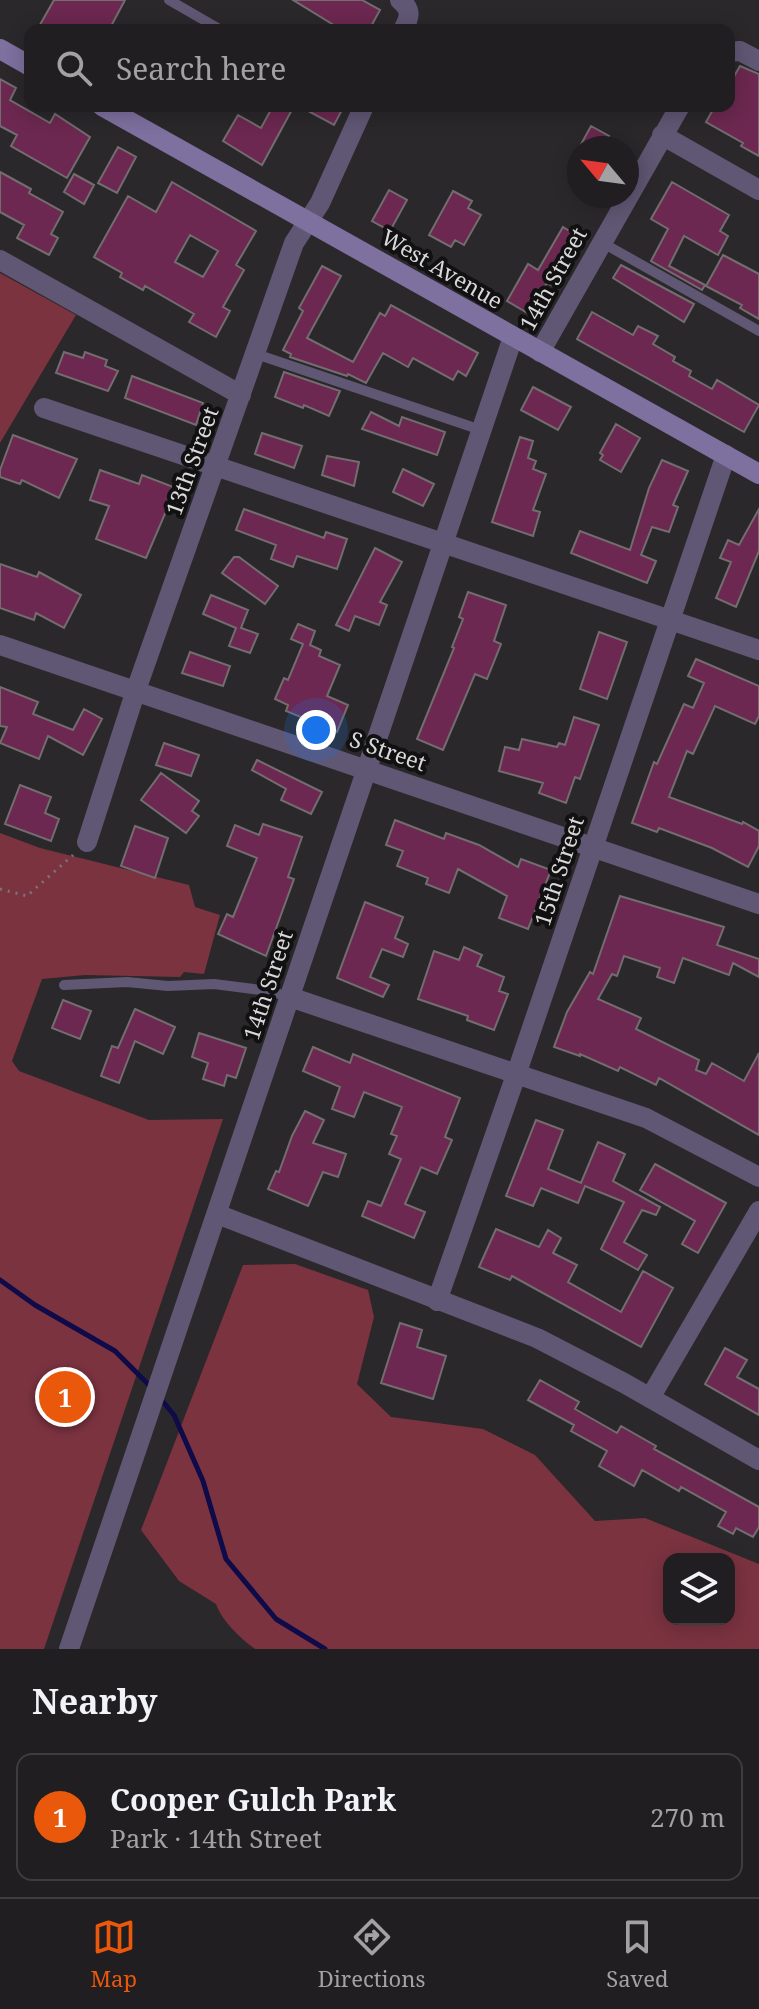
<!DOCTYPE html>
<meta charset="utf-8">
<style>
:root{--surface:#201e20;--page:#282729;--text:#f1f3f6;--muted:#a2a2a5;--line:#3d3c3e;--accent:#ea580c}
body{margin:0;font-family:"Noto Serif",serif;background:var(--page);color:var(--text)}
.controls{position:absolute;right:24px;bottom:24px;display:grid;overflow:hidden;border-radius:16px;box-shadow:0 4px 20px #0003}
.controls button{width:72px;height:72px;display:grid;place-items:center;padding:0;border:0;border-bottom:2px solid var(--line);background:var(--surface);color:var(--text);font:40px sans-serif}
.compass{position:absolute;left:567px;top:136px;width:72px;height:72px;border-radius:50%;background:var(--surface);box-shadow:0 4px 20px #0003;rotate:299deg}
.you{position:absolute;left:316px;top:730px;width:28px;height:28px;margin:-20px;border:6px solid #fff;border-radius:50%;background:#1a73e8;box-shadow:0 0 0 12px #1a73e833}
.badge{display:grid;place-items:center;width:52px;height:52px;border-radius:50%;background:var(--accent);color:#fff;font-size:26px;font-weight:700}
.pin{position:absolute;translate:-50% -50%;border:4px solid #fff;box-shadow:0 2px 8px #0006}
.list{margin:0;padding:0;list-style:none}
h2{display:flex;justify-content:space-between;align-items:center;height:104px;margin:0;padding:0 32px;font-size:34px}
h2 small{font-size:26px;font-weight:400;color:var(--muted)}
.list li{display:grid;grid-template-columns:52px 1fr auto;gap:24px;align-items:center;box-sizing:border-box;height:128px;margin:0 16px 16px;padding:0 16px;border:2px solid var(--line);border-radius:16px}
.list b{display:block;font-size:30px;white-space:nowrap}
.list p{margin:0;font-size:26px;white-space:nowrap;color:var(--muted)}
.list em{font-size:26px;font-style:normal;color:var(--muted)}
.icon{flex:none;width:44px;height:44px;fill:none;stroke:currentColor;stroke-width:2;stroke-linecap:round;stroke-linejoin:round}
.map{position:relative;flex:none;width:759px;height:1649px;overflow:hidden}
.search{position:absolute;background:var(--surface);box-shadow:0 4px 20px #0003;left:24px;right:24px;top:24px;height:88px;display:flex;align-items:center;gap:20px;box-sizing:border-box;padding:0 28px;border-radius:16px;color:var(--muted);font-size:30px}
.sheet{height:248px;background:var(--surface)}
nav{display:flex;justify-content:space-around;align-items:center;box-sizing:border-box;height:112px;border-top:2px solid var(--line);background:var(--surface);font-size:22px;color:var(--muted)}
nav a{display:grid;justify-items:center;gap:4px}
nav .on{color:var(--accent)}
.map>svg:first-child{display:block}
</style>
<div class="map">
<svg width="759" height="1649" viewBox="0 0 759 1649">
<rect width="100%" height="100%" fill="#2b282b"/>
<!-- green -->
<path fill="#7b3340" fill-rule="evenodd" d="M0 273 76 315 0 443Z
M0 833 40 848 189 885 195 907 220 915 204 974 184 972 180 977 85 975 42 979 12 1061 19 1071 149 1120 223 1119 44 1649H0Z
M295 1264 368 1290 374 1317 357 1384 391 1417 483 1429 535 1455 595 1521 645 1518 759 1564V1649H255C240 1638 222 1621 216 1604L179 1581 141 1530 243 1265ZM669 1559H729V1619H669Z"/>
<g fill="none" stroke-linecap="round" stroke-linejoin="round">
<!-- stream -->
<path stroke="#0e0b48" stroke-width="5" d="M0 1280 35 1305 115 1351 151 1387
M160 1398 174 1415 203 1481 226 1559 276 1619 325 1649"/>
</g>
<!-- building -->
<path fill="#6c2850" stroke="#726d6f" stroke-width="2" fill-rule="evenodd" d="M54 0H125L109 30H37Z
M293 0H362L380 10 369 30H342Z
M740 66 759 74V156L741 146 743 143 706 122 715 106H729V85Z
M0 79 16 88 10 100 50 123 55 114 90 137 67 178 11 146 17 135 0 126Z
M273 106H294L262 165 223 141 238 115 261 128Z
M299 106H344L334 125Z
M591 126 609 136 602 148H579Z
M118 147 136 157 117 193 98 183Z
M0 172 31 189 29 193 63 212 51 234 58 238 49 255 17 238 24 225 0 212Z
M74 174 94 185 84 204 64 192Z
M172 182 256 231 236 265 244 270 223 307 230 311 216 337 189 322 194 314 145 286 143 290 120 277 122 273 94 257 128 196 156 212ZM190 235 218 251 203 277 175 262Z
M672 182 729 215 720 231 728 236 718 255 684 236 669 266 705 285 702 290 651 261 668 229 651 219Z
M389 190 407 200 390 231 372 221Z
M453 191 472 201 468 208 481 215 464 245 455 240 451 247 429 235Z
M563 227 581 238 553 286 547 283 529 314 507 301 528 264 538 270Z
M723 255 759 274V319L740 308 742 305 706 286Z
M621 265 694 304 684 322 613 278Z
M322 266 341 276 307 338 353 362 380 313 385 316 391 305 478 353 466 376 458 371 453 380 413 358 408 367 383 353 366 383 348 374 347 376 290 357 291 354 283 350 303 311 299 308Z
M592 312 633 335 638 326 658 336 653 344 675 357 673 361 691 371 689 376 712 389 717 380 759 405 744 432 577 339Z
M64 352 83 358 85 352 107 360 105 366 118 371 108 391 56 373Z
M284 372 340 391 329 416 304 405 303 408 275 397Z
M132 376 203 403 196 425 125 398Z
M533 387 571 407 558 430 521 410Z
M371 412 399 426 402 417 445 432 437 455 362 429Z
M616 424 640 438 621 472 600 460 603 455 600 453Z
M262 433 302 446 294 468 255 454Z
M13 435 77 459 59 498 22 480 20 484 0 477V470Z
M520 437 533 441 528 458 536 461 533 469 546 474 533 510 540 512 533 536 492 522Z
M327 456 359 462 354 486 322 475Z
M662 460 688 471 673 505 678 507 669 532 652 527 641 555 656 561 647 583 571 553 580 531 630 550 649 488Z
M403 469 434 484 423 506 393 492Z
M100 470 139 484 142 475 176 488 146 558 96 539 109 506 90 500Z
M244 509 324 538 326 532 347 539 337 569 297 556 293 567 271 559 276 545 236 530Z
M759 509V551L736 607 716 598 731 562 720 558 728 540 739 545Z
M375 548 402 562 380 602 387 605 379 625 355 616 349 631 336 625Z
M234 557H239L278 586 265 604 222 573Z
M0 564 37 577 39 572 81 595 64 628 36 613 34 620 0 608Z
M468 592 506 605 494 641 501 644 487 679 475 674 443 750 417 739 454 648 452 647 463 619 459 617Z
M211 595 248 610 241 628 258 634 250 653 229 646 236 628 203 614Z
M298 624 315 631 310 645 321 650 319 656 340 665 327 696 348 705 337 732 286 711 288 705 275 699 284 678 288 680 303 644 291 639Z
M599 632 627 642 607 699 580 689Z
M190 652 230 666 223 686 182 673Z
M696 659 759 686V716L755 724 715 706 693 754 687 751 669 797 742 824 743 822 759 831V846L748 867 712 848 659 828 657 832 632 823 654 762 657 764 684 704 693 708 704 683 688 676Z
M0 687 38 702 33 714 73 730 84 709 102 719 83 755 48 736 39 759 0 743 7 727 0 726Z
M574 717 599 725 580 779 575 777 566 803 539 793 543 783 499 771 505 747 519 750 522 739 557 747 559 743 565 745Z
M164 743 199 755 191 776 156 765Z
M257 760 322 792 311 814 281 800 286 789 252 770Z
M161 773 199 801 192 811 199 816 186 833 141 800Z
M20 785 51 797 45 813 59 819 51 841 5 824Z
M395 820 444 839 446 833 479 845 518 867 521 859 551 870 528 929 499 918 507 896 458 869 449 893 426 884 428 878 397 866 403 851 386 845Z
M263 824 302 837 288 877 294 879 266 956 218 934 227 914 233 917 257 858 227 846 235 825 259 835Z
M135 826 168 838 155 878 121 866Z
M620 896 724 927 717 945 759 959V977L733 963 729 975 683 958 674 983 657 977 660 968 624 956 617 976 612 974 598 999 641 1018 636 1029 699 1060 696 1070 706 1074 712 1063 744 1081 759 1053V1135L659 1078 656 1085 620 1067 618 1071 580 1054V1056L554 1047 567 1012 590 972 593 974Z
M365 902 403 917 395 938 408 944 403 957 382 949 370 977 389 985 383 997 337 978Z
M464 947 482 955 477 966 504 977 499 991 508 994 494 1030 467 1020 468 1016 418 999 434 951 459 960Z
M63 1000 91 1011 80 1039 52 1028Z
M135 1009 175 1027 163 1054 135 1041 119 1083 101 1076 112 1046 118 1048Z
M199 1033 246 1048 236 1078 227 1075 224 1086 203 1079 208 1063 192 1057Z
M313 1047 350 1063 353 1054 460 1098 445 1137 452 1140 437 1174 421 1167 405 1204 425 1212 414 1238 362 1216 368 1201 381 1206 401 1159 389 1154 397 1136 391 1134 402 1107 364 1092 354 1117 332 1109 340 1087 303 1071Z
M305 1111 324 1120 313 1143 346 1154 338 1177 323 1172 308 1206 268 1189 276 1171 279 1172 292 1136Z
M536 1120 563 1130 548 1169 581 1183 598 1142 625 1154 613 1181 660 1207 656 1215 642 1210 624 1242 647 1255 638 1270 601 1249 624 1202 585 1186 578 1203 541 1188 533 1206 506 1196Z
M655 1164 726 1203 698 1253 682 1244 695 1221 640 1190Z
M496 1229 539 1247 548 1230 561 1238 553 1253 577 1265 568 1282 621 1312 643 1271 673 1288 641 1347 512 1276 510 1280 479 1267Z
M400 1323 422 1330 417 1347 446 1356 433 1399 381 1383Z
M725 1348 747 1360 737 1377 759 1389V1415L705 1384Z
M540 1380 579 1402 575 1409 617 1433 621 1426 656 1446 654 1449 759 1507V1527L753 1537 736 1528 733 1534 718 1526 726 1512 681 1487 679 1491 642 1470 634 1486 599 1466 607 1451 571 1431 574 1425 528 1400Z"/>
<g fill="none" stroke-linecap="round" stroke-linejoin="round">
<!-- path -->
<path stroke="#787678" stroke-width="3" stroke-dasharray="2 6" stroke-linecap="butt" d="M0 889 27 896 73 855"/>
<!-- service -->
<path stroke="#605774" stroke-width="10" d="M169 0 221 30
M601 242 759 331
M256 354 481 430
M64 985 127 982 168 986 214 984 269 991 290 997"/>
<!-- minor -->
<path stroke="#605774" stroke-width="20" d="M400 0C412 10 410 17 403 30
M729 52 740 51 759 61
M662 135 759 190
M0 260 241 395
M540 352 680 106
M44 408 759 650
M0 645 759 904
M87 842 136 690 294 243 320 203 364 106
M290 997 646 1118 759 1177
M217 1214 537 1338 624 1383 759 1460
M437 1301 517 1072 726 455
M650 1398 759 1211"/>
<!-- tertiary -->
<path stroke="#605774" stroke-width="20" d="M69 1649 513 337"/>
<!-- secondary -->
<path stroke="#7e709f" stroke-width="20" d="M0 49 30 66
M102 106 759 474"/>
</g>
<g text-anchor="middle" stroke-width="8" stroke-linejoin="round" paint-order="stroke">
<!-- street labels -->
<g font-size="22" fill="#dad8da" stroke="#121112">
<text transform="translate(442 269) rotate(30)" y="8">West Avenue</text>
<text transform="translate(553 279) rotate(-61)" y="8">14th Street</text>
<text transform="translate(192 461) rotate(-70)" y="8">13th Street</text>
<text transform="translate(388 751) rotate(19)" y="8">S Street</text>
<text transform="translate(559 871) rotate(-72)" y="8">15th Street</text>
<text transform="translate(268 985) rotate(-72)" y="8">14th Street</text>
</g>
</g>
</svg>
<div class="controls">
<button><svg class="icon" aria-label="layers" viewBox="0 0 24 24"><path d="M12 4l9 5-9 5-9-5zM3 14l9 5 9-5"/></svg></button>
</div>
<svg class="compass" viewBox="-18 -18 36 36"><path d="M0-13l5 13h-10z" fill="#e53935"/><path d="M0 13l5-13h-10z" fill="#a2a2a5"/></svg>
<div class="you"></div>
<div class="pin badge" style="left:65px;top:1397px">1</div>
<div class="search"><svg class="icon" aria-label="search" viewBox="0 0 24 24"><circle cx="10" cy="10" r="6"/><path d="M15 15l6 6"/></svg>Search here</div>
</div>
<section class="sheet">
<h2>Nearby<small></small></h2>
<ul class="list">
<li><span class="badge">1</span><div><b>Cooper Gulch Park</b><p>Park · 14th Street</p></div><em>270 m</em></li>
</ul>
</section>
<nav>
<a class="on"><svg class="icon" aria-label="map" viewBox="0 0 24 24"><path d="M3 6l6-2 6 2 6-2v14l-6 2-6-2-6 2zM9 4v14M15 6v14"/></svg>Map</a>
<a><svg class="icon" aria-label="directions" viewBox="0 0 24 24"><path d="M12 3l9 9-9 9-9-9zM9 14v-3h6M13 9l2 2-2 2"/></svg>Directions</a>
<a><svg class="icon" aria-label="saved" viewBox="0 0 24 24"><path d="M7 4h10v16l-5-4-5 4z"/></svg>Saved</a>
</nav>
